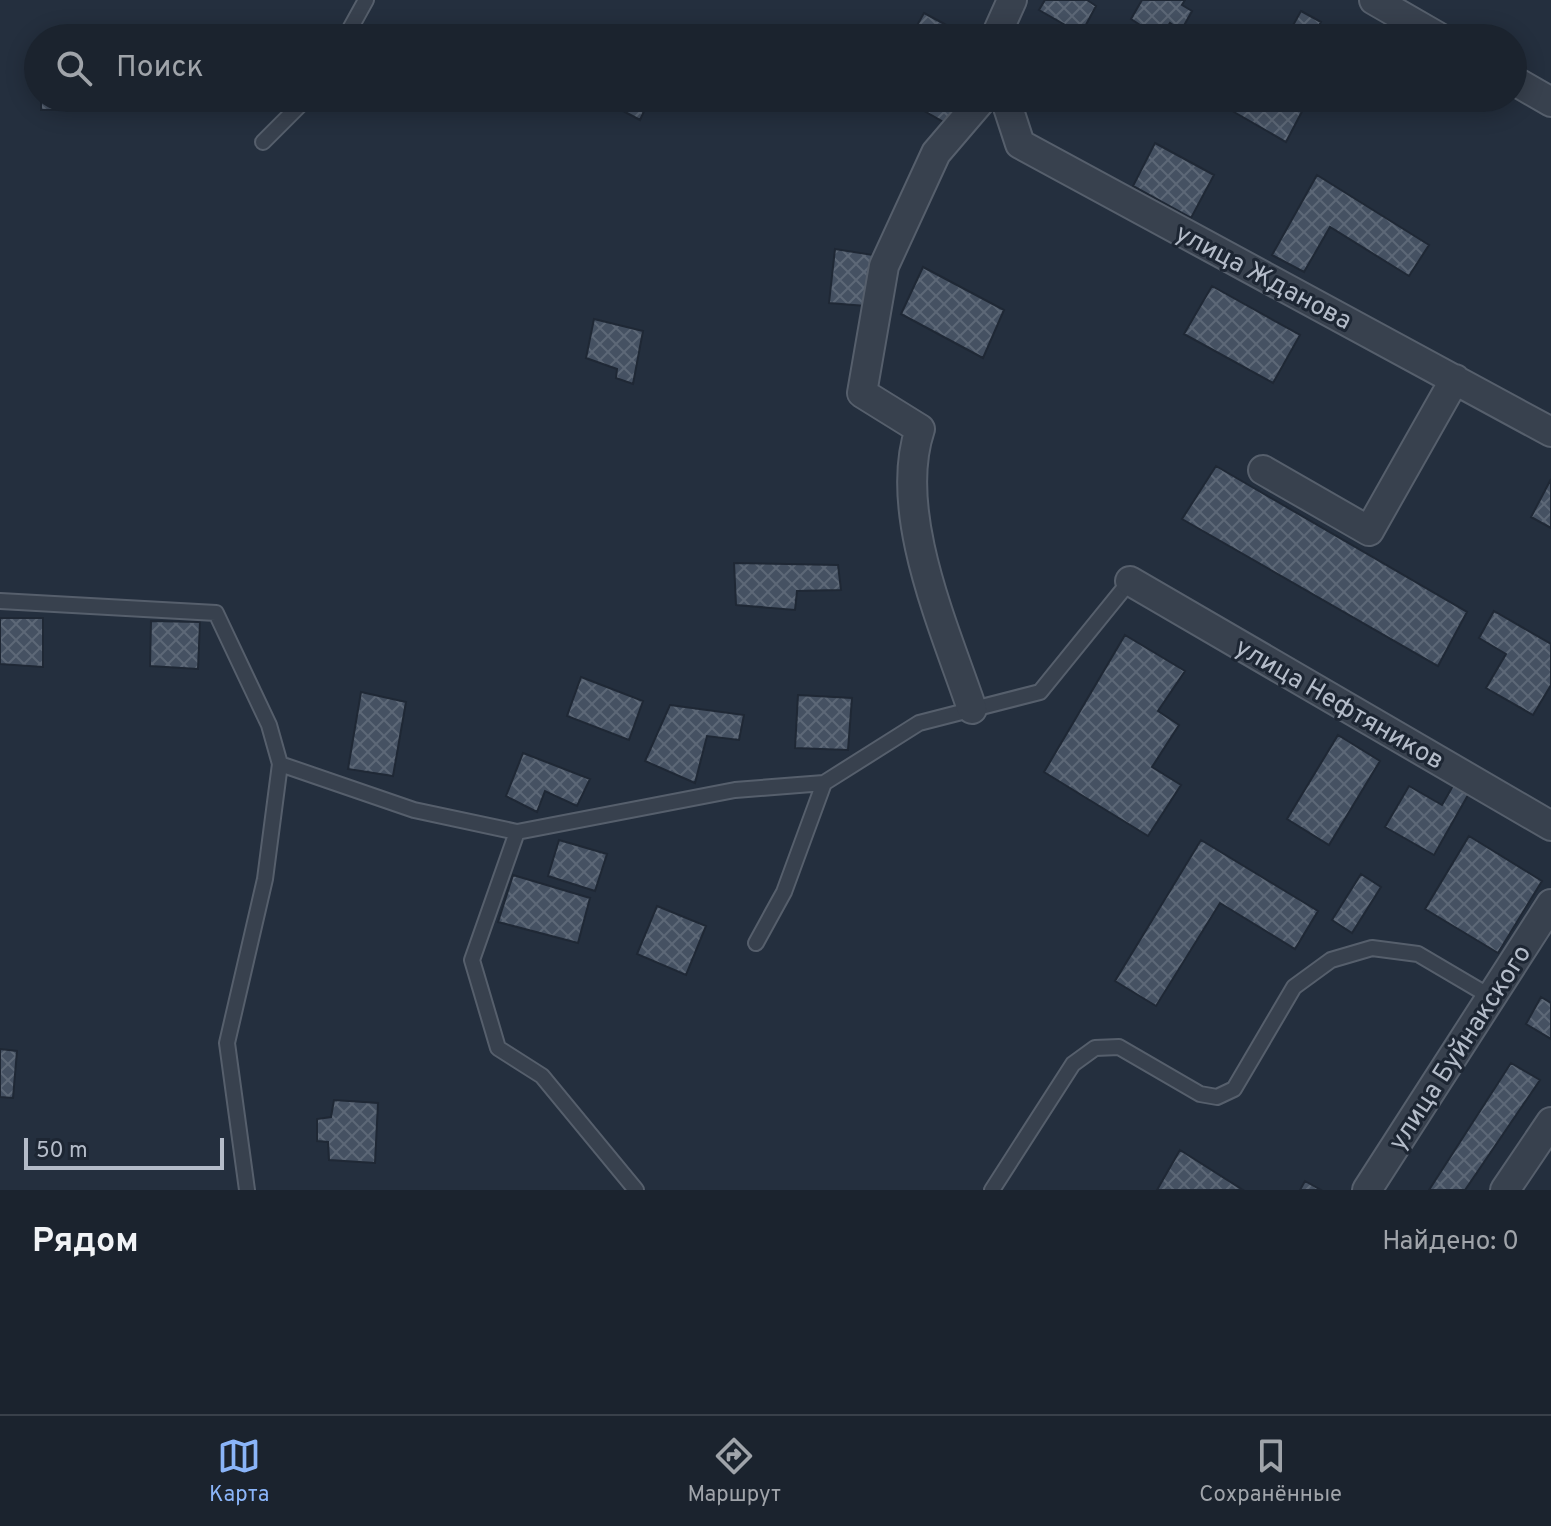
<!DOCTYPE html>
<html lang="ru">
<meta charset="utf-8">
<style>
:root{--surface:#1b232e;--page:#282f3a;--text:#f1f3f6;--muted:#a0a4aa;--line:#39404a;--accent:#8ab4f8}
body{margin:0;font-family:Overpass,sans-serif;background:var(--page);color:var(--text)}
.scale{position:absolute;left:24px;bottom:20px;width:200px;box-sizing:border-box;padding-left:8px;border:4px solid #b4bcc9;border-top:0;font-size:22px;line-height:28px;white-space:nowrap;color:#b4bcc9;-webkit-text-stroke:6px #1d2633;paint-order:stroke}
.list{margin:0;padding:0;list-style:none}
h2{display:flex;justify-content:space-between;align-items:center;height:104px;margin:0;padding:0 32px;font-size:34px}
h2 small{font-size:26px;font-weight:400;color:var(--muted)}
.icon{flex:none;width:44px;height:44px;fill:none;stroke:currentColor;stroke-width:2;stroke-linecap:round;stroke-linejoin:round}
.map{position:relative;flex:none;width:1551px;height:1190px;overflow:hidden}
.search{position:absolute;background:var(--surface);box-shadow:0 4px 20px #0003;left:24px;right:24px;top:24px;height:88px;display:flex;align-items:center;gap:20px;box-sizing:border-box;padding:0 28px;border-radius:44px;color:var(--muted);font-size:30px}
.sheet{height:224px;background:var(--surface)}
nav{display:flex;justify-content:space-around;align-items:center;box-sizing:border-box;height:112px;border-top:2px solid var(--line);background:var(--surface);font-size:22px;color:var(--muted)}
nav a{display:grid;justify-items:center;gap:4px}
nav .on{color:var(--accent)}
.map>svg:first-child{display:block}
</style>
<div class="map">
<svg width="1551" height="1190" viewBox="0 0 1551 1190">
<defs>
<pattern id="building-cross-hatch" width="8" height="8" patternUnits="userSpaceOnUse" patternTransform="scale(2)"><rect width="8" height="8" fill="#455162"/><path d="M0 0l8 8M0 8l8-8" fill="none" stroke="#5d6877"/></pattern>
</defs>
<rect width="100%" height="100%" fill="#242f3e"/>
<!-- building -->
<path fill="url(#building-cross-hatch)" stroke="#1f2835" stroke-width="2" d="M1045 0H1087L1096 6 1081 34 1039 10Z
M1142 0H1185L1182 5 1192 11 1181 31 1170 23 1160 38 1131 19Z
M1301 11 1321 22 1312 38H1286Z
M924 13 950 27 944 38H910Z
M41 98H101V109L41 110Z
M599 98H650L640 120Z
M902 98H958L947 124Z
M1242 98H1309L1286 142 1234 112Z
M1155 143 1214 175 1191 218 1133 186Z
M1317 175 1429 245 1409 276 1330 227 1304 272 1272 255Z
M835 249 873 255 866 306 829 303Z
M923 267 1004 310 983 358 901 314Z
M1212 286 1300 335 1273 383 1184 334Z
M594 319 643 331 633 384 616 378 617 369 586 358Z
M1216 466 1467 612 1438 666 1182 519Z
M1551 479V528L1531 517Z
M734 563 838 565 841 590 797 591 795 610 736 605Z
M1494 611 1551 644V685L1533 715 1486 688 1506 654 1479 638Z
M0 618H43V667L0 664Z
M151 621 200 622 198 669 150 666Z
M1125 635 1185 671 1158 711 1179 725 1152 767 1181 785 1148 836 1044 772Z
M581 677 643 701 629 740 567 716Z
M361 692 406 702 393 776 348 769Z
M798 695 852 698 848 750 795 748Z
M670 705 744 715 739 740 707 736 695 783 645 761Z
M1338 735 1380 761 1329 845 1287 819Z
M523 753 590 779 577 806 545 791 537 812 506 796Z
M1457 779 1472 788 1434 855 1385 827 1409 786 1442 805Z
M1469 836 1542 881 1498 953 1425 909Z
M559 840 607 854 595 891 548 876Z
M1201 840 1318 911 1295 949 1220 903 1156 1006 1115 981Z
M1361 874 1381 887 1352 933 1332 920Z
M513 875 590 898 578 943 498 922Z
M657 906 706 926 686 975 637 954Z
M1541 997 1551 1003V1039L1526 1024Z
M0 1049 17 1051 13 1098 0 1097Z
M1511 1063 1540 1080 1465 1190H1429Z
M334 1100 378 1103 375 1163 329 1160 328 1142 317 1141V1119L331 1117Z
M1180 1150 1243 1190H1157Z
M1305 1181 1321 1190H1300Z"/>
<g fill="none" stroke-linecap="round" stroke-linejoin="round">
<defs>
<path id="service" d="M345 38 366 0
M263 142 307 98
M0 601 216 613 269 725 280 764 414 810 517 832
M756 943 784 892 824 783
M247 1190 227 1043 265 879 280 764
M636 1190 542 1076 498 1048 472 960 517 832 735 790 824 783 919 723 1040 692 1130 581
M992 1190 1073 1064 1095 1048 1119 1047 1200 1094 1217 1097 1234 1089 1294 987 1331 960 1372 948 1418 954 1491 997"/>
<path id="minor" d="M1374 0 1440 38
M995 38 1012 0
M1513 80 1551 102
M1005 98 1020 144 1551 432
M1263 470 1369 531 1455 379
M1130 581 1551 826
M972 709C945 629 892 512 920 429L862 393 884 266 936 153 983 98
M1367 1190 1551 904
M1505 1190 1551 1122"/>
</defs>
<!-- service casing -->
<use href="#service" stroke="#565f6c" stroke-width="18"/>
<!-- minor casing -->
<use href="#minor" stroke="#565f6c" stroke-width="32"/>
<!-- service -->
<use href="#service" stroke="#38414e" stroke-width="14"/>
<!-- minor -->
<use href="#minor" stroke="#38414e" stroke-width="28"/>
</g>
<g text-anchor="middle" stroke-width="6" stroke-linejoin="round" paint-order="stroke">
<!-- street labels -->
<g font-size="26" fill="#b4bcc9" stroke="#1d2633">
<text transform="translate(1264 276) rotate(28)" y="9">улица Жданова</text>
<text transform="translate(1340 703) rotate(30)" y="9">улица Нефтяников</text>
<text transform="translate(1459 1047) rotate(-57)" y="9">улица Буйнакского</text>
</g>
</g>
</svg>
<div class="scale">50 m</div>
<div class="search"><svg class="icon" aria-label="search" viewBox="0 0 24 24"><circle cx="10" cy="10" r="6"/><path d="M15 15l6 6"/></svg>Поиск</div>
</div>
<section class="sheet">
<h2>Рядом<small>Найдено: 0</small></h2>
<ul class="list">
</ul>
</section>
<nav>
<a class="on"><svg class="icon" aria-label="map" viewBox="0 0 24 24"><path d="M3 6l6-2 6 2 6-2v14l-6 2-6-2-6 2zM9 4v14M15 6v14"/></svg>Карта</a>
<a><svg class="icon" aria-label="directions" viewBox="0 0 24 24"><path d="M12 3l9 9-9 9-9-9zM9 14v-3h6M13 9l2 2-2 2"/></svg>Маршрут</a>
<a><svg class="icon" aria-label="saved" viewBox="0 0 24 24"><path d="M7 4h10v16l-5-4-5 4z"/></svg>Сохранённые</a>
</nav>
